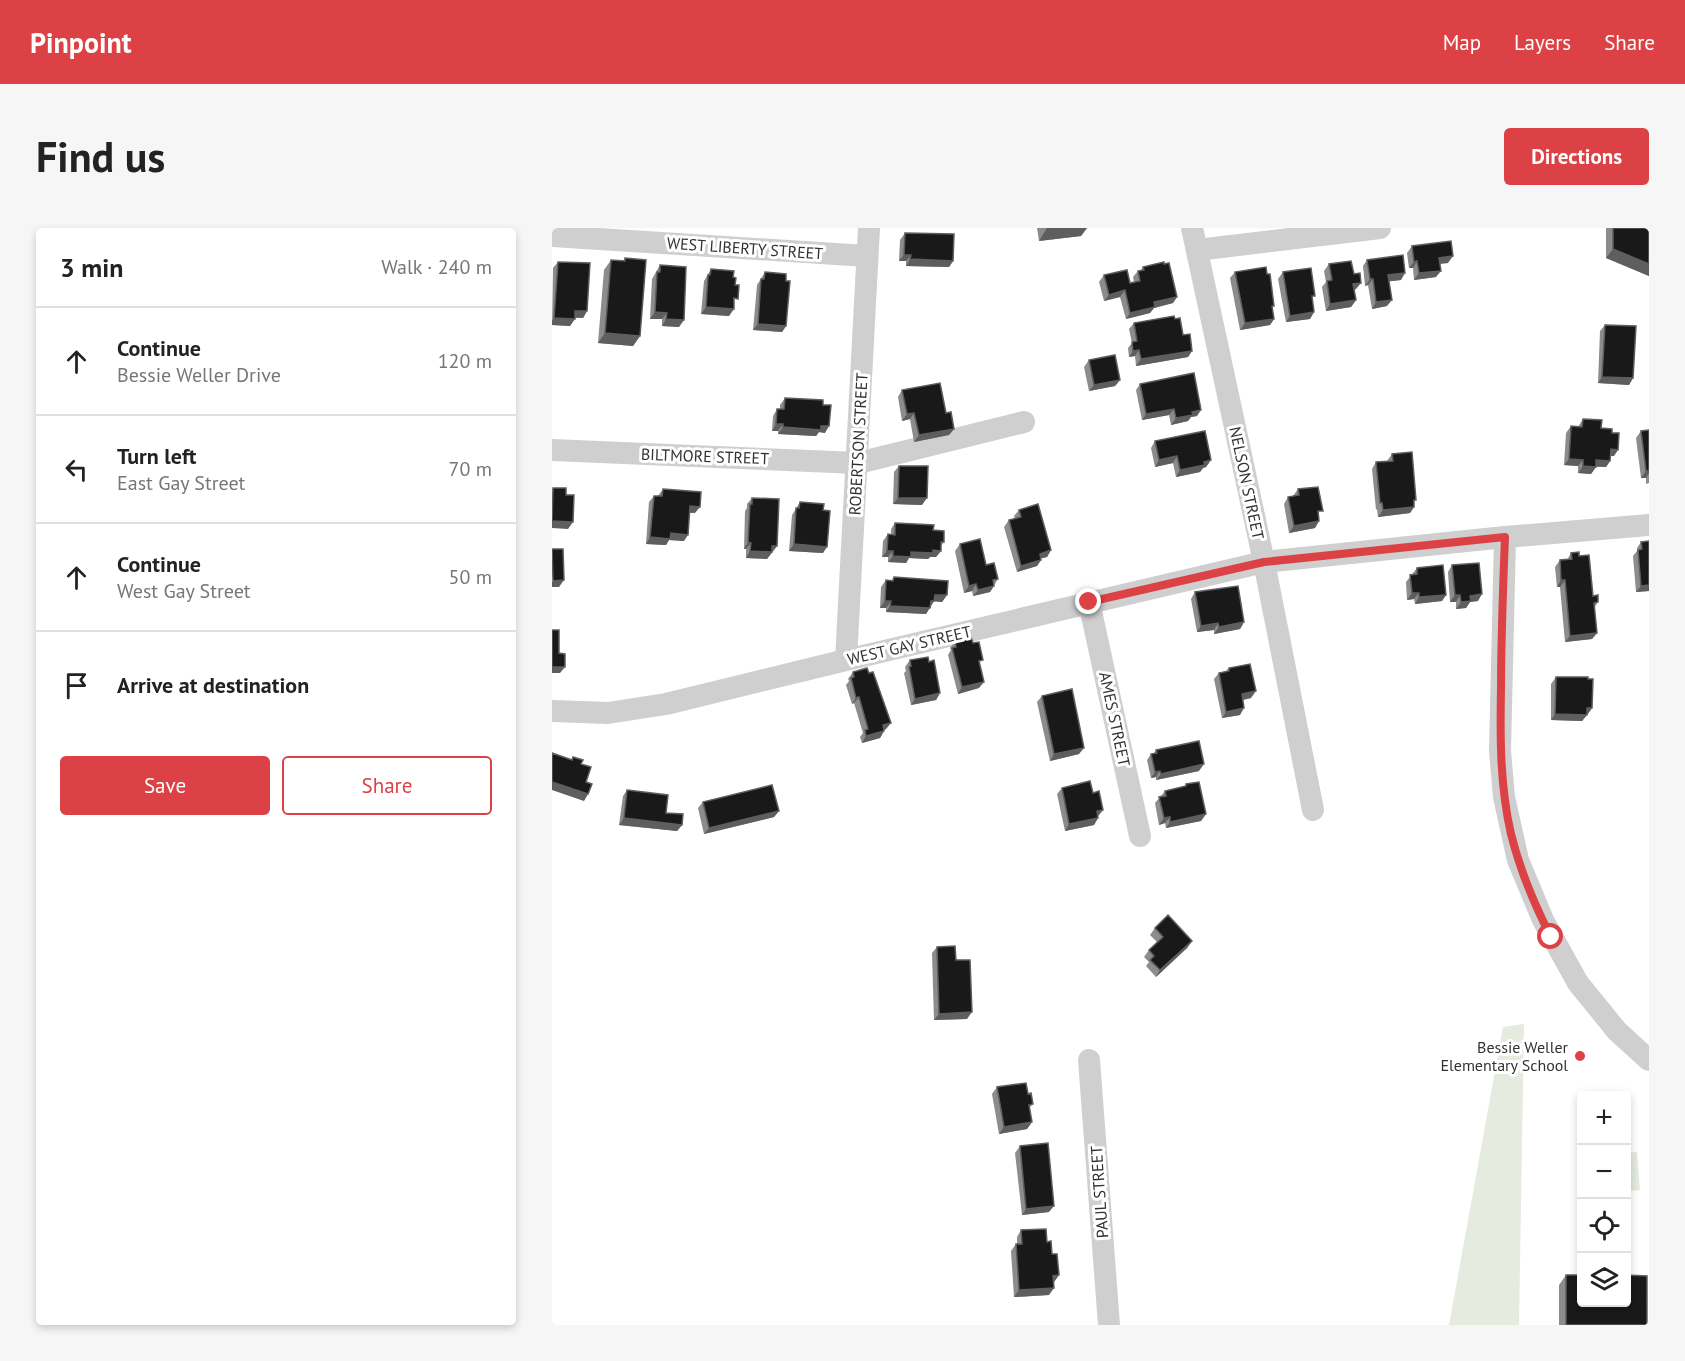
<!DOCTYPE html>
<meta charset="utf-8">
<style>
:root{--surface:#fff;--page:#f6f6f6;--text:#222;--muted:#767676;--line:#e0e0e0;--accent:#dc4245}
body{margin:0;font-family:"PT Sans",sans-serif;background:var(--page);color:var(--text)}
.controls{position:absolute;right:18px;bottom:18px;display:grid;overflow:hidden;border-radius:6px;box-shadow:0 3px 9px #0003}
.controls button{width:54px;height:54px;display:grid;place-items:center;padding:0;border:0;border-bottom:2px solid var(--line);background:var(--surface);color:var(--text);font:30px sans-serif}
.stop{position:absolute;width:18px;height:18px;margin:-14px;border:4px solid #dc4245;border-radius:50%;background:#fff}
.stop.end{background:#dc4245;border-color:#fff;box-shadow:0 2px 6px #0008}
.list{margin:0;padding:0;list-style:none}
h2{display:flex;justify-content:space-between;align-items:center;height:78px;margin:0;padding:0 24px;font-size:26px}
h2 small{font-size:20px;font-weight:400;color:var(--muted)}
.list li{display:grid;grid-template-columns:39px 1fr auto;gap:18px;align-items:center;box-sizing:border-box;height:108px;padding:0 24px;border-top:2px solid var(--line)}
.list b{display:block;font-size:22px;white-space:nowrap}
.list p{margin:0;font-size:20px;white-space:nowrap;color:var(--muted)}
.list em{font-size:20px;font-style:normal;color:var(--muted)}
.actions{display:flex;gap:12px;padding:18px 24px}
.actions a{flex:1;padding:14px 0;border:2px solid var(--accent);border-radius:6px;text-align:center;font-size:21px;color:var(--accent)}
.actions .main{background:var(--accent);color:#fff}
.icon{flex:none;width:33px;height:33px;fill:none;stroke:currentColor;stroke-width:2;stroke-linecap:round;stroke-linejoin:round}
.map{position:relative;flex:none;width:1097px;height:1097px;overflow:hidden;border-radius:6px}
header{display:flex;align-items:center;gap:36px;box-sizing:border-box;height:84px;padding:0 30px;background:var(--accent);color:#fff}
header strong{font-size:28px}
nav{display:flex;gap:33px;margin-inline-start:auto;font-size:21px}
.intro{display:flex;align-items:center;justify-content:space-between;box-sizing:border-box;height:144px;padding:0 36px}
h1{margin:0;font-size:42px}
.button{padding:15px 27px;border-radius:6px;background:var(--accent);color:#fff;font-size:21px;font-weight:700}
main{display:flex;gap:36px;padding:0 36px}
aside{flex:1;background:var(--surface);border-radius:6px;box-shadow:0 3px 9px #0003}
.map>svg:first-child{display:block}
</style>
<header>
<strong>Pinpoint</strong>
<nav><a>Map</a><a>Layers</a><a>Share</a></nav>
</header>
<div class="intro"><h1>Find us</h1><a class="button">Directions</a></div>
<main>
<aside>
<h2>3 min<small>Walk · 240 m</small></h2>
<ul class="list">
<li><svg class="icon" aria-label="ahead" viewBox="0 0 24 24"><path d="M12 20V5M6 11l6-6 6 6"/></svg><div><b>Continue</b><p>Bessie Weller Drive</p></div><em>120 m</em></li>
<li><svg class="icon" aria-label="left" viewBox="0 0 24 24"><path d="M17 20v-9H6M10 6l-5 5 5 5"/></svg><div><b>Turn left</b><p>East Gay Street</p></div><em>70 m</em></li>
<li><svg class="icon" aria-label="ahead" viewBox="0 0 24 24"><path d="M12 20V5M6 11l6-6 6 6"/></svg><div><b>Continue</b><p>West Gay Street</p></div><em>50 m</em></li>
<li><svg class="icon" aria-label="arrive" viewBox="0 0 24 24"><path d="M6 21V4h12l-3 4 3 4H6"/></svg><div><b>Arrive at destination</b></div></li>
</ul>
<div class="actions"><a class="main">Save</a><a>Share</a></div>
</aside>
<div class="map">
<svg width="1097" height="1097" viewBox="0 0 1097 1097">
<rect width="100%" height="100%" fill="#fff"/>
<!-- green -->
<path fill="#e5ebdf" d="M972 796 967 1097H897L951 799Z
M1085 924 1088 962 1075 963V925Z"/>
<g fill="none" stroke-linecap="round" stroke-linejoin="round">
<!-- minor -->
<path stroke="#cfcfcf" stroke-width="22" d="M640 0 712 334 761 582
M0 8 315 28
M645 22 828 0
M0 222 306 235 472 194
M953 309 948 523 952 569 966 632 991 692 1026 755 1065 803 1097 832
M537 374 588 608
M294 432 317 0
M0 483 56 485 114 476 294 432 712 334 953 309 1097 297
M537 832 557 1097"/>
</g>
<!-- wall -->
<path fill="#8c8c8c" d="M485 0H535L529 8 487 13Z
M1054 0H1097V48L1054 30Z
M353 5 401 33 397 39 354 38V33H347L348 12Z
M860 18 896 35 888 36 884 49 862 52 861 40H857L855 25Z
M73 30 88 108 81 118 46 115 52 42 59 32 71 33Z
M815 32 849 52 837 53 835 78 820 81 816 57 813 58 811 38Z
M6 34 35 83 31 90H23L18 98 0 97 1 40Z
M777 36 802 46 804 61 802 62 804 72 799 79 774 83 770 59 774 54 772 43Z
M108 37 127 99 110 98V91H98L100 51Z
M591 39 625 69 621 75 602 80 598 85 574 91 568 69 552 73 547 54 552 47 578 55 582 54 581 49 586 43 589 42Z
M159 41 181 49 182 76 177 88 149 86 152 53Z
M213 44 234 98 230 104 201 102 205 57Z
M683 44 722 91 718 97 688 102 678 50Z
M731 44 760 71 762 84 758 91 734 94 726 51Z
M623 91 640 123 636 129 584 138 583 128 577 129 576 120 580 115 577 101 582 95Z
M1053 97 1081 150 1077 157 1046 155 1048 103Z
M537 132 568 152 563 158 537 163 532 139Z
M588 156 645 188 639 189 636 193 619 197 617 187 590 192 584 162Z
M350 162 394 185 402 201 397 207 362 214 358 191 350 193 346 169Z
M233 170 271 177 273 205 267 204 264 208 226 206V203H220L221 188 225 181H228V177Z
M1031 191 1060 205 1062 228H1059L1058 233 1054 239H1044L1039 246 1026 245V238L1012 237 1014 205 1019 198 1026 199Z
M1097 202V255L1094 256V250H1089L1084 210 1089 203Z
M603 213 659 232 654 239 651 240 648 244 624 249 621 235 603 239 599 220Z
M840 226 862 275V279L858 285 826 289 825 281 824 282 820 241 824 234 835 233Z
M347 238 370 277 341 276 342 244Z
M111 261 143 285H138L132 313 117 312 114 317 94 316 97 274 102 268H106Z
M746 261 767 288V293L763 300 737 305 732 276 736 269 741 268Z
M200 270 225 318 215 331 194 330V321H192L193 283 195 280V276Z
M248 274 271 325 237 323 240 287Z
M467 282 499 322 495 329 489 330V332L485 338 465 344 452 299 457 292 463 291 462 288Z
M343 295 381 302 392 314 389 318V323L384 329H378L376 331 357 330 354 335 336 334V329H330L331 313 336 306 339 307V301Z
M1097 313V370V363L1084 364 1081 328 1085 323V320L1089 314Z
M408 316 434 337 446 351 438 364 421 368 420 363 412 365 403 323Z
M1019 325 1027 328 1041 368 1046 374 1042 380 1045 405 1040 411 1013 414 1008 359H1005L1003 339 1008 332H1015Z
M900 337 926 373 918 374 914 380 904 381V374H898L896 344Z
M865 340 894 367 890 373 863 376 862 371 855 372 854 354Z
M342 349 395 367 390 374 382 373 374 386 334 384V380H328L329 359 334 352 339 353Z
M643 364 692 394 688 401 662 406V402L645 404 639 371Z
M403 413 428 437 427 460 406 466 396 427 399 422 398 420Z
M358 432 377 434 388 465 384 472 359 477 352 445 354 443 353 439Z
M677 440 699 470 691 472 688 487 670 490 662 451 667 445 674 443Z
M301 444 334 501 332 502V503L328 510 310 515 308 509 311 505 302 475 300 476 294 457 297 453 296 451Z
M1004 449 1040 480 1030 493 999 492V456Z
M490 468 527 526 498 533 485 474Z
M604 522 647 543 604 552V549L599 550 595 532 599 526 602 525Z
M634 556 654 586 649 593 614 600 613 595 607 597 603 575 613 563 632 559Z
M510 560 541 565 551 582 546 588V590L542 597 513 603 505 566Z
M75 562 130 597 125 603 67 597 71 568Z
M151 574 227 583 222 589 152 606 146 580Z
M603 700 640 713 635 720 604 749 594 738 597 734 592 729 597 722 605 714 598 707Z
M385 719 404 732 415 791 382 792 380 725Z
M445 859 476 866 481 876 477 880 480 894 475 901 447 906 440 866Z
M468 918 497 984 470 987 463 925Z
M469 1002 495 1014 507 1047 502 1054H501L497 1067 462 1069 459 1023 464 1016H465V1009Z
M1014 1047 1095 1097H1007V1057Z"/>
<!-- shaded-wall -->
<path fill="#5e5e5e" d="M495 0H535L529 8 487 13Z
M1061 21 1097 36V48L1054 30Z
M352 27H359L354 33H347Z
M901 28 896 35 883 36 887 30Z
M358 31 401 33 397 39 354 38Z
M865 33 861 40H857L862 34Z
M889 43 884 49 862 52 867 45Z
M853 45 849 52 832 54 836 47Z
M818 51H821L816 57 813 58Z
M809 55 804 61 797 63 801 56Z
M573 62 568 69 552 73 557 67Z
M625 69 621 75 602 80 598 85 574 91 578 85 602 74Z
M804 72 799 79 774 83 778 76Z
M840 72 835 78 820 81 824 74Z
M154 79 182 81 177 88 149 86Z
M23 83H35L31 90 19 89Z
M103 84 115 85 110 91H98Z
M762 84 758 91 734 94 738 88Z
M2 90 23 91 18 98 0 97V93Z
M114 91 132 92 127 99 110 98Z
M722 91 718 97 688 102 693 95Z
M206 96 234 98 230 104 201 102Z
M53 105 88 108 81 118 46 115Z
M587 122 583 128 577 129 581 123Z
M640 123 636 129 584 138 589 131Z
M1050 149 1081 150 1077 157 1046 155Z
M568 152 563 158 537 163 542 157Z
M622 181 617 187 590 192 594 186Z
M649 182 645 188 639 189 636 193 619 197 624 190 640 184Z
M362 185 358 191 350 193 355 186Z
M224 196H231L226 203H220Z
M269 198H277L273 205 267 204 264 208 226 206 231 199Z
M402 201 397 207 362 214 367 207Z
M1059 221 1066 222 1062 228H1054Z
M625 228 621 235 603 239 607 232Z
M1017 231 1031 232 1026 238 1012 237Z
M659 232 654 239 651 240 648 244 624 249 628 242 652 234Z
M1044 232 1058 233 1054 239 1040 238Z
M1031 238 1044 239 1039 246 1026 245Z
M1094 243H1097V245L1094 250H1089Z
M346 270H375L370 277 341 276Z
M138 278 148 279 143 285 134 284Z
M862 279 858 285 826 289 831 282Z
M0 293 21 294 16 301 0 300Z
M767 293 763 300 737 305 742 298Z
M119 305 136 307 132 313 117 312 114 317 94 316 98 309Z
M196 314 199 315 194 321H192Z
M242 316 275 319 271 325 237 323Z
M220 318H225L215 331 194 330 198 323Z
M381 322 389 323 384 329H378L376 331 357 330 354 335 336 334 341 328 359 324Z
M499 322 495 329 483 332 488 326Z
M335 323H341L336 329H330Z
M489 332 485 338 465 344 469 338Z
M12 352 7 359H0V354L1 353Z
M1009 352H1013L1008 359H1005Z
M424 356 420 363 412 365 417 358Z
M1097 357V363L1084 364 1089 358Z
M442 358 438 364 421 368 426 362Z
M860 365H867L862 371 855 372Z
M930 366 926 373 918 374 914 380 904 381 909 374 918 368Z
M383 367H395L390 374 379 373H382L374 386 334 384 338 378Z
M894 367 890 373 863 376 867 369Z
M903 367H908L904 374H898Z
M333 373H339L334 380H328Z
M692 394 688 401 662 406 667 399Z
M666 395 662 402 645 404 649 398Z
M1045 405 1040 411 1013 414 1018 408Z
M0 439H13L8 445H0Z
M432 454 427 460 406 466 410 459Z
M704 463 699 470 685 473 690 466Z
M388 465 384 472 359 477 363 471Z
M307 469 302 475 300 476 304 470Z
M692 480 688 487 670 490 674 484Z
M1035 480H1040L1036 486H1031Z
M1003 486 1035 487 1030 493 999 492Z
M339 495 334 501 326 504 331 497Z
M332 503 328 510 310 515 314 508Z
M532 520 527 526 498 533 502 526Z
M652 536 647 543 604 552 609 546Z
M608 543 604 549 599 550 603 544Z
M0 554 36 566 32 573 0 562Z
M551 582 546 588 540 590 545 583Z
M227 583 222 589 152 606 157 600Z
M654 586 649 593 614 600 618 594Z
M618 589 613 595 607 597 612 590Z
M72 590 130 597 125 603 67 597Z
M546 590 542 597 513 603 517 596Z
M640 713 635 720 604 749 608 742Z
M420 784 415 791 382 792 387 786Z
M480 894 475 901 447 906 452 899Z
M502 978 497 984 470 987 474 981Z
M507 1047 502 1054H496L501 1048Z
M502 1060 497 1067 462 1069 467 1062Z"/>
<!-- building -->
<path fill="#191919" stroke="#5e5e5e" stroke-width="1.5" d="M1061 0H1097V36L1061 21Z
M353 5 402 6 401 33 358 31 359 27H352Z
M899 13 901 28 887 30 889 43 867 45 865 33 862 34 860 18Z
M851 27 853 45 836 47 840 72 824 74 821 51H818L815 32Z
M73 30 94 32 88 108 53 105 59 32 73 33Z
M799 33 802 46 808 45 809 55 801 56 804 72 778 76 775 53 780 52 777 36Z
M6 34 38 35 35 83H23V91L2 90Z
M612 34V36L617 35 625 69 602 74 603 79 578 85 573 62 557 67 552 47 575 42 578 55 588 53 586 43 592 42 591 39Z
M108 37 134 39 132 92 114 91 115 85 103 84 105 44H108Z
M714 39 715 46H718L722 78H720L722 91 693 95 683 44Z
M759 40 763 68H760L762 84 738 88 731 44Z
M159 41 182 43 181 49 184 50 183 57H187L186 71 182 70V81L154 79 156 47H158Z
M213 44 234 46V53H238L234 98 206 96 209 51H212Z
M622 88 623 91 628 90 631 107 638 106 640 123 589 131 587 122 581 123 580 114 585 113 582 95Z
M1053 97 1084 98 1081 150 1050 149Z
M563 127 568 152 542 157 537 132Z
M642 145 649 182 640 184 641 187 624 190 622 181 594 186 588 156Z
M388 155 394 185 399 184 402 201 367 207 362 185 355 186 350 162Z
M233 170 271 172V177H279L277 198H269V202L231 199V196H224L225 181H232Z
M1031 191 1050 192 1049 200 1060 201V205H1067L1066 222 1059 221 1058 233 1044 232V239L1031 238V232L1017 231 1019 198 1030 199Z
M1097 202V243H1094L1089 203Z
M653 203 659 232 652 234 653 237 628 242 625 228 607 232 603 213Z
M860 224 864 272H862V279L831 282 830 275H828L824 234 841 233 840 226Z
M347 238H376L375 270H346Z
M766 259 771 283H766L767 293 742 298 736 269 747 267 746 261Z
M1 260H14V267H22L21 294 0 293Z
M111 261 149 264 148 279 138 278 136 307 119 305 118 311 98 309 102 268H110Z
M200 270 227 271 225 318H220V324L198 323 199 315 196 314 198 276H200Z
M248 274 272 276 271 282 278 283 275 319 242 316 244 280H247Z
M486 276 499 322 488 326 489 332 469 338 457 292 469 289 467 282Z
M343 295 382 297 381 302 392 303V314H389V323L381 322V325L359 324V329L341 328V323H335L336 306 343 307Z
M428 311 434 337 442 335 446 351 441 352 442 358 426 362 424 356 417 358 408 316Z
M1097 313V357L1089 358 1086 322 1090 321 1089 314Z
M0 321H11L12 352 1 353Z
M1027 324V328L1037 327 1041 368 1046 367V374L1042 375 1045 405 1018 408 1013 352H1009L1008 332 1020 331 1019 325Z
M927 335 930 366 918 368 919 373 909 374 908 367H903L900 337Z
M891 337 894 367 867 369V365H860L858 347 865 346V340Z
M342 349 396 353 395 367H383L382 373H379L378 380 338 378 339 373H333L334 352 341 353Z
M686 358 692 394 667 399 666 395 649 398 643 364Z
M0 402H7V425L13 426V439H0Z
M419 409 421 415 427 414 431 432 427 433 432 454 410 459 400 420 404 419 403 413Z
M376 429 377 434 382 432 388 465 363 471 357 439 359 438 358 432Z
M698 436 704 463 690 466 692 480 674 484 667 445 677 443V440Z
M315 440 317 445 321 444 339 495 331 497 332 503 314 508 313 502 316 501 307 469 304 470 299 450 302 449 301 444Z
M1004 449H1036V451H1041L1040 480H1035V487L1003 486Z
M520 461 532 520 502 526 490 468Z
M647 513 652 536 609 546 608 543 603 544 599 526 605 525 604 522Z
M0 525 20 532 21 529 31 532 29 536 39 539 34 554 40 556 36 566 0 554Z
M538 553 541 565 547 563 551 582 545 583 546 590 517 596 510 560Z
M647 554 654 586 618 594V589L612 590 607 569 614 568 613 563 634 558V556Z
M220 557 227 583 157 600 151 574Z
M75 562 116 567 114 585 131 586 130 597 72 590Z
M616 687 640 713 608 742 598 732 602 728 597 722 611 709 603 700Z
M403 718 404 732H418L420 784 387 786 385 719Z
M474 855 476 866 479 865 481 876 477 877 480 894 452 899 445 859Z
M496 915 502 978 474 981 468 918Z
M494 1001 495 1014 499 1013 500 1026H505L507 1047 501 1048 502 1060 467 1062 464 1016H470L469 1002Z
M1014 1047H1029V1074H1074V1047L1095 1048V1097H1014Z"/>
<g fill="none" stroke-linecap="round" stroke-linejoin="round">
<!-- route -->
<path stroke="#dc4245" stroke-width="8" d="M537 374 712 334 953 309C951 360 949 410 949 460 948 510 948 558 959 606 968 642 982 676 999 709"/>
</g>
<!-- markers -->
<circle fill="#dc4245" stroke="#fff" stroke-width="2" cx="1028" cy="828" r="6"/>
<g text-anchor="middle" stroke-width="6" stroke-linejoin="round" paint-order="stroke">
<!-- street labels -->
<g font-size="16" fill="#323232" stroke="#fff">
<text transform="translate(193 20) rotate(4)" y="6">WEST LIBERTY STREET</text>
<text transform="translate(306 216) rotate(-87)" y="6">ROBERTSON STREET</text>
<text transform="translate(153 228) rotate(2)" y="6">BILTMORE STREET</text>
<text transform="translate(695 255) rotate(78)" y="6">NELSON STREET</text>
<text transform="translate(357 417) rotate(-13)" y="6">WEST GAY STREET</text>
<text transform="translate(563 491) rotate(78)" y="6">AMES STREET</text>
<text transform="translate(547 964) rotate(-94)" y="6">PAUL STREET</text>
</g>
<!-- poi labels -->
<g font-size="16" fill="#323232" stroke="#fff" text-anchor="end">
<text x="1016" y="825">Bessie Weller<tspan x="1016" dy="18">Elementary School</tspan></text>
</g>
</g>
</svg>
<div class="controls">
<button>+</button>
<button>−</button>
<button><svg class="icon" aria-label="locate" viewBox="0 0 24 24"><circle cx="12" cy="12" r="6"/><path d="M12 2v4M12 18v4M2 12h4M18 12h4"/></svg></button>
<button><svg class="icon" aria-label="layers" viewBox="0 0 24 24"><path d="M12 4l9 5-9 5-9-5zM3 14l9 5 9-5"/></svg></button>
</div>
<div class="stop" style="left:999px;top:709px"></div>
<div class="stop end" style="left:537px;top:374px"></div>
</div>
</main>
